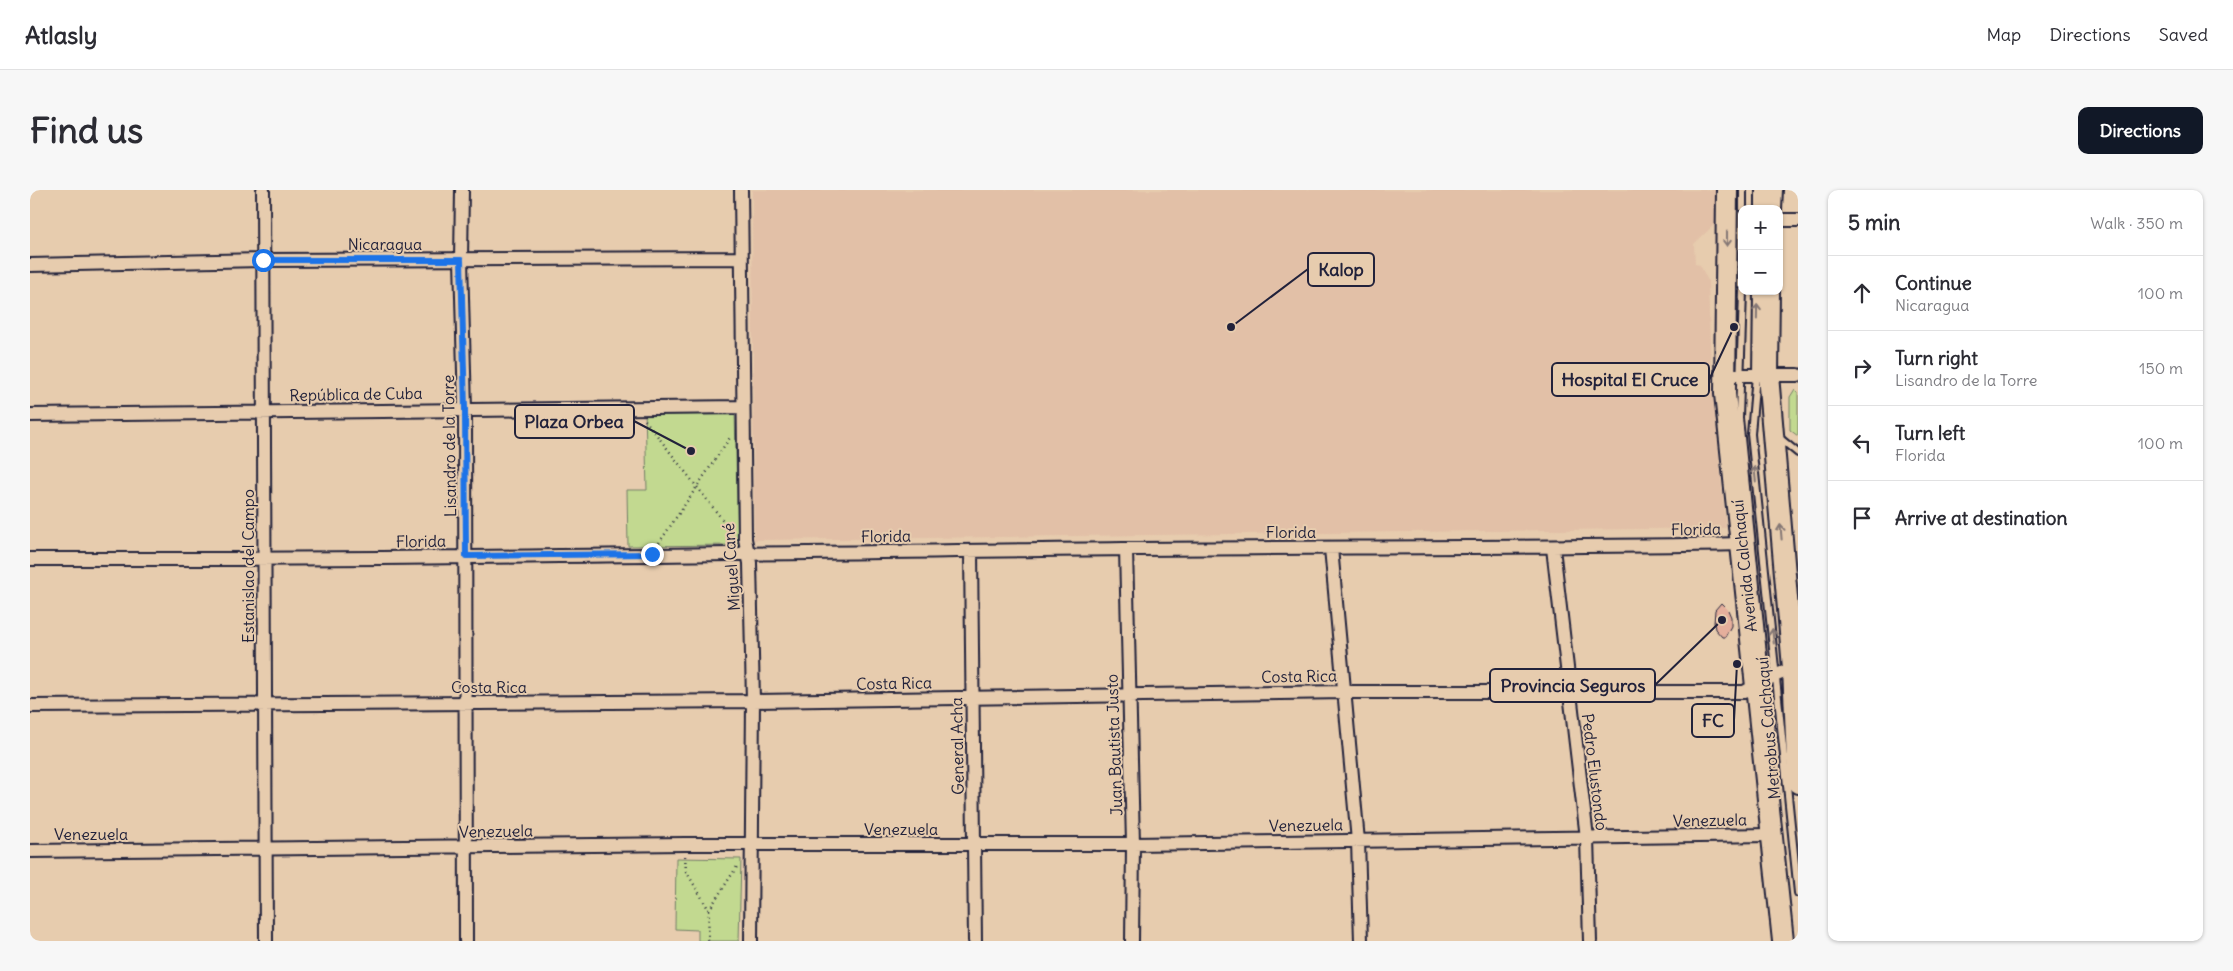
<!DOCTYPE html>
<meta charset="utf-8">
<style>
:root{--surface:#fff;--page:#f7f7f7;--text:#2b2b33;--muted:#7c7c81;--line:#e1e1e2;--accent:#111827}
body{margin:0;font-family:Delius,sans-serif;background:var(--page);color:var(--text)}
.controls{position:absolute;right:15px;top:15px;display:grid;overflow:hidden;border-radius:10px;box-shadow:0 1px 4px #0004}
.controls button{width:45px;height:45px;display:grid;place-items:center;padding:0;border:0;border-bottom:1px solid var(--line);background:var(--surface);color:var(--text);font:25px sans-serif}
.stop{position:absolute;width:15px;height:15px;margin:-11px;border:4px solid #1a73e8;border-radius:50%;background:#fff}
.stop.end{background:#1a73e8;border-color:#fff;box-shadow:0 1px 5px #0008}
.list{margin:0;padding:0;list-style:none}
h2{display:flex;justify-content:space-between;align-items:center;height:65px;margin:0;padding:0 20px;font-size:21px}
h2 small{font-size:16px;font-weight:400;color:var(--muted)}
.list li{display:grid;grid-template-columns:32px 1fr auto;gap:15px;align-items:center;box-sizing:border-box;height:75px;padding:0 20px;border-top:1px solid var(--line)}
.list b{display:block;font-size:19px;white-space:nowrap}
.list p{margin:0;font-size:16px;white-space:nowrap;color:var(--muted)}
.list em{font-size:16px;font-style:normal;color:var(--muted)}
.icon{flex:none;width:28px;height:28px;fill:none;stroke:currentColor;stroke-width:2;stroke-linecap:round;stroke-linejoin:round}
.map{position:relative;flex:none;width:1768px;height:751px;overflow:hidden;border-radius:10px}
header{display:flex;align-items:center;gap:30px;box-sizing:border-box;height:70px;padding:0 25px;background:var(--surface);border-bottom:1px solid var(--line)}
header strong{font-size:24px}
nav{display:flex;gap:28px;margin-inline-start:auto;font-size:18px}
.intro{display:flex;align-items:center;justify-content:space-between;box-sizing:border-box;height:120px;padding:0 30px}
h1{margin:0;font-size:35px}
.button{padding:12px 22px;border-radius:10px;background:var(--accent);color:#fff;font-size:18px;font-weight:700}
main{display:flex;gap:30px;padding:0 30px}
aside{flex:1;background:var(--surface);border-radius:10px;box-shadow:0 1px 4px #0004}
.map>svg:first-child{display:block}
</style>
<header>
<strong>Atlasly</strong>
<nav><a>Map</a><a>Directions</a><a>Saved</a></nav>
</header>
<div class="intro"><h1>Find us</h1><a class="button">Directions</a></div>
<main>
<div class="map">
<svg width="1768" height="751" viewBox="0 0 1768 751">
<rect width="100%" height="100%" fill="#e7ccae"/>
<filter id="ink" filterUnits="userSpaceOnUse"><feTurbulence type="fractalNoise" baseFrequency=".02" numOctaves="2"/><feDisplacementMap in="SourceGraphic" scale="10" xChannelSelector="R" yChannelSelector="G"/><feConvolveMatrix kernelMatrix="1 2 1 2 8 2 1 2 1" color-interpolation-filters="sRGB"/></filter>
<g filter="url(#ink)">
<!-- built -->
<path fill="#e2c0a7" d="M722 0H1687L1688 31 1664 54 1665 74 1670 75 1678 91 1681 183 1696 338 724 350Z"/>
<!-- green -->
<path fill="#c2d990" stroke="#727e66" d="M1765 199 1768 202V246L1760 240V207Z
M615 219 705 222 708 355 598 356 597 300H617Z
M646 668 711 669 709 751H668V740L645 739Z"/>
<!-- building -->
<path fill="#e5af9c" stroke="#22223b" d="M1691 413 1698 420 1701 427V436L1695 447H1692L1685 439 1684 433 1685 420Z"/>
<g fill="none" stroke-linecap="round" stroke-linejoin="round">
<defs>
<path id="lane" d="M1713 19V0
M1729 19V0
M1713 101 1709 228 1742 553
M1727 101 1726 185 1721 244 1768 703
M1747 246 1768 263"/>
<path id="street" d="M233 0 236 751
M432 0 431 70 435 219 436 751
M711 0 715 349 720 373 723 511 721 751
M1749 30H1768
M0 75 233 70 711 68
M1696 185H1768
M0 225 712 217
M1301 358 1328 651 1331 751
M1523 358 1557 648 1560 751
M1096 359 1103 654 1102 751
M941 361 945 751
M0 369C364 370 729 363 1093 359 1299 357 1506 358 1713 354
M0 516 723 511 1315 502H1714L1746 485 1768 477
M0 661 655 654H1103L1741 645"/>
<path id="primary" d="M1697 0 1695 204 1753 751
M1741 19 1742 0
M1739 101 1738 185 1763 478 1768 593"/>
</defs>
<!-- lane casing -->
<use href="#lane" stroke="#22223b" stroke-width="10"/>
<!-- street casing -->
<use href="#street" stroke="#22223b" stroke-width="16"/>
<!-- primary casing -->
<use href="#primary" stroke="#22223b" stroke-width="24"/>
<!-- path -->
<path stroke="#22223b" stroke-width="2.5" stroke-dasharray="1 4" stroke-linecap="butt" d="M615 230 702 342
M629 353 701 246
M655 666 656 681 679 720 678 751
M679 720 708 675"/>
<!-- lane -->
<use href="#lane" stroke="#e7ccae" stroke-width="6"/>
<!-- street -->
<use href="#street" stroke="#e7ccae" stroke-width="12"/>
<!-- primary -->
<use href="#primary" stroke="#e7ccae" stroke-width="20"/>
</g>
<!-- one-way arrows -->
<defs><path id="oneway-shaft" d="M-6 0H5M1.5-3L5.5 0L1.5 3" fill="none" stroke-width="1.6" stroke-linecap="round" stroke-linejoin="round" transform="scale(1.25)"/></defs>
<g stroke="#847774">
<use href="#oneway-shaft" transform="translate(1697 49) rotate(90)"/>
<use href="#oneway-shaft" transform="translate(1727 122) rotate(-89)"/>
<use href="#oneway-shaft" transform="translate(1725 284) rotate(-96)"/>
<use href="#oneway-shaft" transform="translate(1751 342) rotate(-95)"/>
<use href="#oneway-shaft" transform="translate(1743 446) rotate(-96)"/>
</g>
</g>
<g fill="none" stroke-linecap="round" stroke-linejoin="round" filter="url(#ink)">
<!-- route -->
<path stroke="#1a73e8" stroke-width="6" d="M233 70H431L435 219 436 366 622 364"/>
</g>
<g text-anchor="middle" stroke-width="4" stroke-linejoin="round" paint-order="stroke">
<!-- street labels -->
<g font-size="16" fill="#22223b" stroke="#e7ccae">
<text x="355" y="60">Nicaragua</text>
<text transform="translate(326 204) rotate(-1)" y="6">República de Cuba</text>
<text transform="translate(419 256) rotate(-91)" y="6">Lisandro de la Torre</text>
<text transform="translate(1666 339) rotate(-1)" y="6">Florida</text>
<text x="1261" y="348">Florida</text>
<text transform="translate(856 346) rotate(-1)" y="6">Florida</text>
<text transform="translate(391 351) rotate(-1)" y="6">Florida</text>
<text transform="translate(218 376) rotate(-90)" y="6">Estanislao del Campo</text>
<text transform="translate(1714 376) rotate(-96)" y="6">Avenida Calchaquí</text>
<text transform="translate(701 377) rotate(-94)" y="6">Miguel Cané</text>
<text transform="translate(1269 486) rotate(-1)" y="6">Costa Rica</text>
<text transform="translate(864 493) rotate(-1)" y="6">Costa Rica</text>
<text x="459" y="503">Costa Rica</text>
<text transform="translate(1738 538) rotate(-95)" y="6">Metrobus Calchaquí</text>
<text transform="translate(1084 555) rotate(-92)" y="6">Juan Bautista Justo</text>
<text transform="translate(927 556) rotate(-91)" y="6">General Acha</text>
<text transform="translate(1565 582) rotate(83)" y="6">Pedro Elustondo</text>
<text transform="translate(1680 630) rotate(-1)" y="6">Venezuela</text>
<text transform="translate(1276 635) rotate(-1)" y="6">Venezuela</text>
<text x="871" y="645">Venezuela</text>
<text transform="translate(466 641) rotate(-1)" y="6">Venezuela</text>
<text x="61" y="650">Venezuela</text>
</g>
</g>
<!-- callouts -->
<path fill="none" stroke="#22223b" stroke-width="2" d="M1201 137L1278 79M1704 137L1679 190M661 261L604 231M1692 430L1625 495M1707 474L1704 530"/>
<g fill="#22223b" stroke="#e7ccae" stroke-width="2">
<circle cx="1201" cy="137" r="5"/>
<circle cx="1704" cy="137" r="5"/>
<circle cx="661" cy="261" r="5"/>
<circle cx="1692" cy="430" r="5"/>
<circle cx="1707" cy="474" r="5"/>
</g>
<g fill="#e7ccae" stroke="#22223b" stroke-width="2">
<rect x="1278" y="63" width="66" height="33" rx="5"/>
<rect x="1522" y="173" width="157" height="33" rx="5"/>
<rect x="485" y="215" width="119" height="33" rx="5"/>
<rect x="1460" y="479" width="165" height="33" rx="5"/>
<rect x="1662" y="514" width="42" height="33" rx="5"/>
</g>
<g font-size="18" text-anchor="middle" font-weight="bold" fill="#22223b">
<text x="1311" y="86">Kalop</text>
<text x="1600" y="196">Hospital El Cruce</text>
<text x="544" y="238">Plaza Orbea</text>
<text x="1543" y="502">Provincia Seguros</text>
<text x="1683" y="537">FC</text>
</g>
</svg>
<div class="controls">
<button>+</button>
<button>−</button>
</div>
<div class="stop" style="left:233px;top:70px"></div>
<div class="stop end" style="left:622px;top:364px"></div>
</div>
<aside>
<h2>5 min<small>Walk · 350 m</small></h2>
<ul class="list">
<li><svg class="icon" aria-label="ahead" viewBox="0 0 24 24"><path d="M12 20V5M6 11l6-6 6 6"/></svg><div><b>Continue</b><p>Nicaragua</p></div><em>100 m</em></li>
<li><svg class="icon" aria-label="right" viewBox="0 0 24 24"><path d="M7 20v-9h11M14 6l5 5-5 5"/></svg><div><b>Turn right</b><p>Lisandro de la Torre</p></div><em>150 m</em></li>
<li><svg class="icon" aria-label="left" viewBox="0 0 24 24"><path d="M17 20v-9H6M10 6l-5 5 5 5"/></svg><div><b>Turn left</b><p>Florida</p></div><em>100 m</em></li>
<li><svg class="icon" aria-label="arrive" viewBox="0 0 24 24"><path d="M6 21V4h12l-3 4 3 4H6"/></svg><div><b>Arrive at destination</b></div></li>
</ul>
</aside>
</main>
